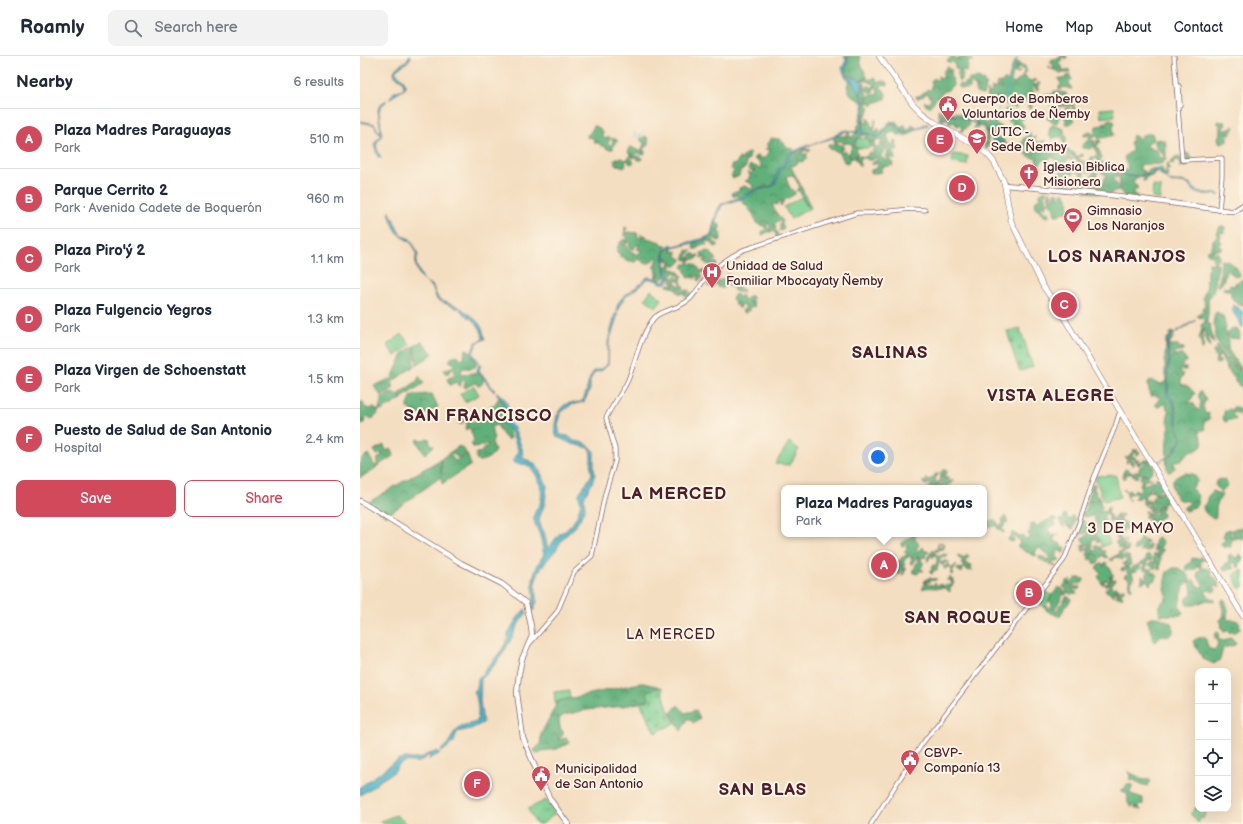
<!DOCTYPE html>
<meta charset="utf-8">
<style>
:root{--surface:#fff;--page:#f2f2f3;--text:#1f2937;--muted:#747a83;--line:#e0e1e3;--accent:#d1495b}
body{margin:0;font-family:"Balsamiq Sans",sans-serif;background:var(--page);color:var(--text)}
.controls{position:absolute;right:12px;bottom:12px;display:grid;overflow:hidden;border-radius:8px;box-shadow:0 4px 16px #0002}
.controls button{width:36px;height:36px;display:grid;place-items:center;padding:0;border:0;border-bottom:1px solid var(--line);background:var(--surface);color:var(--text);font:20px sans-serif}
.you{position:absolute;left:518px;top:401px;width:14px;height:14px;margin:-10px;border:3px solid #fff;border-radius:50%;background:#1a73e8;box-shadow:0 0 0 6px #1a73e833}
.badge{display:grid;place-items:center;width:26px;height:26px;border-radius:50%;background:var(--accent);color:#fff;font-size:13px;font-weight:700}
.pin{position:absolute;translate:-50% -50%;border:2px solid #fff;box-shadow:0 1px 4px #0006}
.popup{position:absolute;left:421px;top:429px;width:206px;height:52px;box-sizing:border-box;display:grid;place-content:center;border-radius:8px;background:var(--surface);filter:drop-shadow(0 1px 3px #0005);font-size:13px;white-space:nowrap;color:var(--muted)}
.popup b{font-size:15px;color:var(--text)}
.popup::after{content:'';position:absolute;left:50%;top:100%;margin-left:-8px;border:8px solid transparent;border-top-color:var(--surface)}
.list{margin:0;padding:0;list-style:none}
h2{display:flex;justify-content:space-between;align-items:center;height:52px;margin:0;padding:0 16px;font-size:17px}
h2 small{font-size:13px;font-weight:400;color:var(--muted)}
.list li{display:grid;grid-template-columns:26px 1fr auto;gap:12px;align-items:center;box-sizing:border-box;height:60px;padding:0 16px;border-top:1px solid var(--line)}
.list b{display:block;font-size:15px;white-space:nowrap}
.list p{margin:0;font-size:13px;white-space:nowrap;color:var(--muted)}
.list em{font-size:13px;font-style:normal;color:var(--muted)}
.actions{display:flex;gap:8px;padding:12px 16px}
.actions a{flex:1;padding:9px 0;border:1px solid var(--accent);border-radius:8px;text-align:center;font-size:14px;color:var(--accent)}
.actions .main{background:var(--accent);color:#fff}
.icon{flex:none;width:22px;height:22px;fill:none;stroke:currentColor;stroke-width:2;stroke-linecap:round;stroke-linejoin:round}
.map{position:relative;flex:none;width:883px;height:768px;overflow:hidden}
header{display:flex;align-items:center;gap:24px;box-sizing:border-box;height:56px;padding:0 20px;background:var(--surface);border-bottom:1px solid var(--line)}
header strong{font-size:19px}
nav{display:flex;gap:22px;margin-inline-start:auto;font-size:14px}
.search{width:280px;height:36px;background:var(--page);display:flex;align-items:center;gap:10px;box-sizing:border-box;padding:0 14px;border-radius:8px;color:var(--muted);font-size:15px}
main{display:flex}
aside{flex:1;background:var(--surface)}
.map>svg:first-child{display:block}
</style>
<header>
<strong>Roamly</strong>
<div class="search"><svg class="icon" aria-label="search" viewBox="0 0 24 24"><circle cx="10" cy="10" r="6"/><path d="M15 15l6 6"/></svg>Search here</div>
<nav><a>Home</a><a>Map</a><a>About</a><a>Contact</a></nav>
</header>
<main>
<aside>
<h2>Nearby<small>6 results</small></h2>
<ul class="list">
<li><span class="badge">A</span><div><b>Plaza Madres Paraguayas</b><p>Park</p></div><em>510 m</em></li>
<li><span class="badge">B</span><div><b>Parque Cerrito 2</b><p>Park · Avenida Cadete de Boquerón</p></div><em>960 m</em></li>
<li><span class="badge">C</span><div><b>Plaza Piro'ý 2</b><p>Park</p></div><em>1.1 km</em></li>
<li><span class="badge">D</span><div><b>Plaza Fulgencio Yegros</b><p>Park</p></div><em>1.3 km</em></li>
<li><span class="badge">E</span><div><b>Plaza Virgen de Schoenstatt</b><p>Park</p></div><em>1.5 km</em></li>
<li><span class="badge">F</span><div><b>Puesto de Salud de San Antonio</b><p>Hospital</p></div><em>2.4 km</em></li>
</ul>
<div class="actions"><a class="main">Save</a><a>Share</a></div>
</aside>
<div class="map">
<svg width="883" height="768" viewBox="0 0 883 768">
<defs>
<pattern id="forest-crowns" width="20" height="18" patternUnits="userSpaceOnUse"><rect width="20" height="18" fill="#61b07a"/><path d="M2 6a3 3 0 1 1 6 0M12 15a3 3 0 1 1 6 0" fill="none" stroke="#528f64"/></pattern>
<pattern id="cemetery-stones" width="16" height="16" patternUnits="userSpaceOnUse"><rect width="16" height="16" fill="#77cc8f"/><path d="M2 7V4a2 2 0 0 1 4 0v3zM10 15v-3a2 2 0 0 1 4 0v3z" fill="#68af7c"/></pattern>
<pattern id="park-tufts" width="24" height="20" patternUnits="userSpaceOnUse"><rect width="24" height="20" fill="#77cc8f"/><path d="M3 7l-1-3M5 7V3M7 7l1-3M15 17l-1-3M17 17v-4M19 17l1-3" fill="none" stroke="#68af7c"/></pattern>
</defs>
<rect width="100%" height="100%" fill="#fcf5e5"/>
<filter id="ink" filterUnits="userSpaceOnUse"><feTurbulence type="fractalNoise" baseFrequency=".025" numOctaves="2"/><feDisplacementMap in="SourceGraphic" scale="8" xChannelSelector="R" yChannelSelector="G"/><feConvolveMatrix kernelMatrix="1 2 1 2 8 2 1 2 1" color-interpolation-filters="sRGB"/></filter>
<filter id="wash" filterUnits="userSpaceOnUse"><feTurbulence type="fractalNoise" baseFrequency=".012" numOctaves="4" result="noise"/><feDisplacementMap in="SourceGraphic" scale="16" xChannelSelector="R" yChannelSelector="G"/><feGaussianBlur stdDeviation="0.9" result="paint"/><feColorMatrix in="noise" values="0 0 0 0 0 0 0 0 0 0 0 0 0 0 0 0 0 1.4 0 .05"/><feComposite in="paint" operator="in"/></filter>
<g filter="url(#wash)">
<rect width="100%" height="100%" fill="#f4dec1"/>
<!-- grass -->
<path fill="#77cc8f" stroke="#60765d" d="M754 52 755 60 741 62 740 53Z
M509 82V92H496V83Z
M593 98 608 100 607 109 592 107Z
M793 130 801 131 800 143 792 142Z
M443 140 450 152 431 163 424 151Z
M291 234 302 243 296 251 285 243Z
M42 278 50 289 35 300 27 289Z
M114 330 119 339 105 346 100 338Z
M756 419 760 441 744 445 735 422 736 420Z
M744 473 750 487 742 491 736 477Z
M883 514V531L879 532 873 519Z
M683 534 692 539 685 551 680 548 683 543 679 541Z
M209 634 211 652 196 654 194 636Z
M835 752H838V753L844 754 839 758 840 760 844 756H846L843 763 840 762 839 766H837L836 762 832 760 831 758Z"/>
<!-- forest -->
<path fill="url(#forest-crowns)" stroke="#566852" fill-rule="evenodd" d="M487 0H500C500 12 506 15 508 24L511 23 514 21 516 22 517 26 525 25 529 28 527 29 523 28 521 31 526 37V43C522 43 519 46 514 47L512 50 510 44V46L507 48 510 52C508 58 505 61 504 66L508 67 507 62 509 63 511 69 513 71 515 69V64L516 63 514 74 516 77 518 72 520 76 526 71 528 67 531 65 535 66 536 65 539 70 542 72 543 69H545V71L547 74 553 69 556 72 551 74 552 77 551 78H548L547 80 545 79 543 80V77L539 80 538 78 534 76 528 78 527 83 529 84V87H531L534 90V85L536 84 537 85 536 89 538 93 535 94 534 97 535 103 531 101 529 94 530 93 528 94 524 91 525 86 523 82 522 86 518 83 514 87 516 92 520 91 521 87H524L525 95 521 99V101L524 103 525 105 528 104 526 99 528 98 527 95H528L530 103 534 107 533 110 531 109 528 111 527 110 521 111 522 113 521 114 522 115 521 117 519 115 518 117H511V114L517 112 518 110 516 107 513 109 512 108 513 106 516 105V104H518L517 100V102H515L513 104H507V102H501L499 105 500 108V111L498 109V106L496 105 497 103H494L497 99 504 101 507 100 509 96 514 98V96L512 95 514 92 510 91V86L512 87 511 85H509L508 82H505L506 78 496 83V86L494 87 495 89 494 90 497 93 496 95 498 97 492 103 489 98 492 91V88L488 87 483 88V86L481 85 476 86 478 88 483 90 484 93H480L481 95 483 96 486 95 490 102V105L487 107 484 106 483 103 477 95 469 93 468 88H472L476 89 475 86 473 83 477 80H481L482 79 486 83 487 81H486L484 80 489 76 490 81H492L496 77 497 71 500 67V62L502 56 503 57C507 47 500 46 494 41 490 39 488 34 487 30L489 26V24L492 22 501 27 502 33 499 35 500 37H502L503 27H505V32L507 38 506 47 508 40 512 38 515 39 518 38 517 31 514 32 513 36H509L506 32 509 29 511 32 516 28C511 28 510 25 506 25 500 24 498 25 492 20H487L484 16V8L488 3Z
M601 0H606L608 2 612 3 614 5 609 4V7L607 9 608 11 606 16 601 14 603 20 599 26C597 23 597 17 599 14L596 13 593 5 590 7 587 5 591 1H595L599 5V4L597 2H601Z
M701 0H707V2L705 3 704 1 702 0 700 9 702 10 703 15 709 13 710 17H703L701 18 699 16 689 12V10L692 12 694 11 692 7H690L692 3H698Z
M656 4 658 6V8L665 10 667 16 663 19 664 21 667 22 668 24 672 25 674 23 677 25 673 26V28L677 29 679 26 680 28 678 34H676L674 30 672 33 676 41 673 47 671 48 672 51 670 53 668 52V48L666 45 661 44 660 42 658 45 656 52H655L640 46V44L639 46 638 45V40L636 44H632L626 40 628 34 629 38 631 37 632 34 631 32H635L636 31 642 32 641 30H636L637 26 642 27 645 23 648 26C650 19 651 10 656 4ZM656 10 662 13 664 16 662 21 654 28 651 26 653 17H659L660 16 655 15V14L658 13Z
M586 11H589L588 13V17L590 13 592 14 590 20 593 23 592 27 594 28 588 34 581 37 580 41 576 42 575 45 570 50H566L564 45 567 47 571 43 569 39 566 37 564 40 558 42 557 43 556 42V40H559L568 33 571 35 572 29 571 25 574 22 575 24H578L579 22 577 21 579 20 582 23 583 21V15L585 14Z
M710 19 712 24 709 27 712 33H711L704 31 702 33 699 34V30L702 29 700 27 699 23V22L704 23 706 20Z
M616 22 621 23V25L624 24V28H627L623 39 616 37V31L611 27 610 28V32C606 34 601 33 598 30L599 28 603 29 604 27 608 26 609 23 614 24Z
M694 35 706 37 707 40 703 39 700 44V49L704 48 705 44H708L711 42 713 43 711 46 714 47V50H700L697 51 699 54 697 57 698 59 702 54 704 57V54L705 53 709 52 711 55 713 54V51L715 52V59L710 60 714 65 710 68H705L706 63 702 60 700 61 697 67 691 66 690 64 687 63V62L692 60 690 55 693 52 691 51V48L690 45 687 46 683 44 682 42 685 38 690 39 694 37Z
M586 50 589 51 587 59 590 58 592 56 594 57 597 56 599 58 601 56V59L606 62 607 60 605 57 609 58 608 61 609 62 607 64 610 65 608 68 609 70 603 74 601 76H600L602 72 600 69 597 70 594 66 589 68V64L586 63 583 65 579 62 582 61 578 60V53L580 54 579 57H581L582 54 586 52Z
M645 53H649L658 59 661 58 663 59 664 62 660 65 663 68 664 71 662 74H659L654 70 650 65 648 66 649 61 647 60H644Z
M615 58 625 63 623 66 624 68 629 65 632 69 634 65 636 68 642 71 640 74 641 78 640 77V72L638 71H636V74L633 76 638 81 643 83 645 87 637 85 632 79 628 81V87L631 88V89H628L627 93 625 92 624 89C626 85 627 79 624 74L628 73 622 69 618 73 614 72V70L617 67 612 62Z
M749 63H751L755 66 753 72 754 79C748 81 745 82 738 82L736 80 734 82H729V78L726 80H724V78H727V76L731 75 730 76 735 79 736 70 743 69 744 66H745V69L746 70V67Z
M858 65 865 66 866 69 863 72 865 75 873 70 874 72 873 75H870L871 78H869L868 76 866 77 868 79V85L862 87 859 86 858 82 861 74 859 71 861 69 858 68Z
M693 69 704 73V77L707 81 705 90H703L704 85 702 81H696L692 83 689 79V75L691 70Z
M234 70H236L241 73 240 76H243L244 77 242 79 245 83 249 81 251 82 248 87 250 89 253 86 252 83 253 82 257 84 258 85 254 88 253 93H247L245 90H242L238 87H235L232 81 228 82 227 81V79L230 77Z
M670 76 671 84 672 82 676 81 674 84H675L676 87 680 85 679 87 672 92 673 97H675L674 95 677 90 684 84 685 86 682 88V90L679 94 680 96 685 92 688 93 687 94 689 95 692 88 699 89 714 97 717 101 723 98V100L718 101V103L723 105V108C716 106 714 100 708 99L704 101 705 103 709 101 713 104 712 106 709 103 705 106 708 112 715 114V116L713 118 709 116 707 120V125L711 127V132L709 133 706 130 704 131H702L700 116 701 113 698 110 697 105 692 101 690 102 689 104H683L680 108H678L676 106 677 102C674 102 667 101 666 97L668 95 667 93 663 95 661 94 660 87H667L662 84Z
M792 77 794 83 788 87 787 90 792 93 796 94 801 102H803L804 100C800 95 794 92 795 84L800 83 805 85 806 89V104C799 112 789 106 780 109V114L784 115 785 117 788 116V114L795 112 797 113 801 111 803 115 808 117V122L803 121 798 116 792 120 786 121 785 125H783L782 120H779L773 125 774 129H776L778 133 774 135V137L778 140 777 142 764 140 760 135 759 118 767 113 768 111C765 104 760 101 771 96L772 94 771 89 770 88 773 79 780 83 782 79Z
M285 80H286V82H288V89L283 93 285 95V98L281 99 278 97 275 98 277 100 282 102V104H278L276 101 273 102 274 100 271 97 273 100H271V103L274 106 272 108 269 107 268 104 265 105 266 108 264 111 255 108 254 104 256 102H263L265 104 268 103 270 98 268 97 270 91H271L284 97 283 95H281L284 88 283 86 281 85V82Z
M411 82 420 83 429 92 434 93 428 100V103L429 100 435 96 437 97 436 100 438 101V97L435 95C441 93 445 92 451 94L448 96 446 94 441 97V98H448L446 99 447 102 442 106 439 105 438 107 433 110 430 109 440 128 451 152 450 153C447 152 446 148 444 146L440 136 436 134 440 131 433 119 426 120C428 127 428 131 435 136V138L427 143H425L421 150 420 149 421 144 419 145 417 149 412 148C414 154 419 161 423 165L421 169H423L424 171 422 175 419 174 421 173 419 169 421 167V165H418L414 169 417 171 415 173 418 177V180H416L415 176 410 173V169L409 168H407V171L412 176H408L402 179V176L406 173 404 171V169L402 170 397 167C395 164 395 161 393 158 388 151 381 146 377 139L374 141 372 138 373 136 379 135V132L385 130 391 133H393L392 128 385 125 388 124 390 119 388 116H389L390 118 395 114 392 115 388 113 390 109 393 111 396 110 399 113 401 109 398 105 395 104 394 101 397 100H399V103L400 102H405L410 94 409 93H405L409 92 406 88 408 89V86L411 84Z
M728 84 735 85 734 87V89L736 88 737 84H740L741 86 737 89 742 102 740 103 739 105 744 107V110C738 111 739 114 736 120L739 123V125L735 128 733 131 735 133V130H738V134L739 133 738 131 739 129 744 127V123L747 120C744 117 740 117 739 112L746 110 747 112 754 111 757 114 758 121 753 122C755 127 759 128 759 134L757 135H754L751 138 725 136 726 131 721 132 718 128V126H722C723 123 720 121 721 118L717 116 716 114 718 112V110L723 109 724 106 726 105 730 106 732 105 734 107 729 111 732 114 729 117 727 116V112L724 115 725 124 727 126C731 121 735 116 733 110L738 104 736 102 732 105 730 104 732 100 734 102 737 98 734 90 731 93 722 92V89L726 87V85Z
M389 97 390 98 389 103 386 105 384 103 386 106V111L382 115H379L380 117 379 120 373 123 371 120 373 118 372 117 375 114 371 113V109L376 108 379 102H380V104H381L385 98Z
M825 97 829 98 832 102 831 107H827V111H824L825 109 823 108 821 112V109L820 105 815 104 813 108 810 107 808 109 809 113V114H806L807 108 812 105 816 100 820 101 822 107 823 106 827 104Z
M686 134 687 136 684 140 688 146 690 145 688 138 689 136H691V142L693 143C694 140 693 138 697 136L699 137 698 141V143L703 136 705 137 706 141H708C709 146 708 150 709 155L707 156 700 157 699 159H695L693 150 686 145H684L683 147 687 148 685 149 686 152 682 149 681 151 687 157 689 155 690 160 688 161 684 160 683 157H681L679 153 675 151 676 144 680 142V137Z
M355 167H357L360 169V172L357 176 360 175 361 178 360 180 362 182 359 183 361 184 360 185 356 184V181L353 184 356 188H358V190L355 191 351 187V186L347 185 346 187 347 189H340L339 191 337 193H334L333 188C341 184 348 182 354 176Z
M860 170H863L866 172 865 173H863L864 175V177L861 176 860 178 861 180 860 183 862 187H859L858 188 861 191V193L852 195 853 196 858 197 859 202 856 206 854 207 852 200 848 198 847 197V194H850L853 188V184L856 181Z
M265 171 267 172 266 176 269 177 270 175 272 177 273 176 274 177 276 176V177L278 178 277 180 280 182 282 181 280 179 281 178 285 180 286 179 287 183 290 182 292 184 294 183 296 185H298L301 186 302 189 304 190 306 189H307C301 196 304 210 306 220L300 224 295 221 301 219 300 218 296 220 295 219 300 216H296L297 213 294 212V210L298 202 297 201C291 205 293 208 283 207V205L278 203 275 206H273L272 204 270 206 269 205 270 203 266 205 264 203 259 201 261 198 257 197 256 195 258 194 257 192 260 186H262L263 190 264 187 266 186 267 193 278 199 281 194 277 193 280 188 275 190 274 193H272L269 190 270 187 262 185 263 183 269 185 267 184 268 182 264 179Z
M309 191 313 192V195L312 196 317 195V200L322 203V205L317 210 313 208 311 211 310 214 313 213 319 215 320 218 323 220 321 223 322 227H320L318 224 315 226V228H318L319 229V232L320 231 321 228 323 229 324 234H329V237L332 238 325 245 320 248V247L327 242 324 239 327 236 321 238 317 236 316 232 307 230 308 228 314 229V227L311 226V224L316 220 318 224 320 220 317 219V217L315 216 314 218 311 219 313 222 309 223 310 221 307 217 306 212 310 207 308 205H311L312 207 313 205 310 203 308 201V204L306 205C304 201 305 194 309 191Z
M327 194 332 195 327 200 330 204 329 201 331 200V198H335V201L337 199H339L337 203 330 204 329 207 335 208 341 215 344 214 345 216 344 217H343L344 215 341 216V218L343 222 339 225 338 224 339 219 337 220 335 223 332 221 335 219 330 222H328V219L325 216 327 214 323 212 322 211 324 208H327L329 207 327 204 324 203 325 201 324 199 326 198Z
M347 195H348L356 202V204L353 205 352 206 354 207 356 206 358 208 355 211 351 212V209L346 208 344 206 346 201 341 203V201L342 200 341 197Z
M861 204C871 205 878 210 880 220L876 221 867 214C863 221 866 226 858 231L857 229 860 222Z
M849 207 858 208C859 213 856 216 856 221 855 229 854 237 848 243 849 250 848 259 847 266H845L843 262H841L837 260 844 254 843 252C846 248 844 246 843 241L847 230 845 224 847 222V213L849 211Z
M368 218 369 220 368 221 370 220 371 221 369 223 368 222 366 223 370 225 372 224H375V226L374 227 376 230 380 228V230L379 234 381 235 382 232 383 237 374 235 373 232 368 229 367 226 363 228 365 231 362 233 360 231H357V228L352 230 350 229V231L347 230 348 228H353L355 225 358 226 357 224 359 225 361 223 364 225 363 222H365V220L367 221 368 220 367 218Z
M883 223V250C877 246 870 245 871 236L869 234H865L863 233 864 231 867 232 870 229 874 230 875 227Z
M377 238 378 241 381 239 383 241 382 243 383 245 390 239 393 242 390 246H388L390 247 393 245V247L394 251 390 252 389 255H386V257H383L382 255 385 252V250L379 249 380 252H378L377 249H374L375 246 372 243 374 239Z
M857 256 863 260 866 272 865 274 869 285 868 293 878 309 881 311V314C874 312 855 288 855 280 854 279 856 275 856 274L853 268 855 257Z
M845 266 847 267 850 269 854 287V288L848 278 850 291H849L843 273C841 280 845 286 843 293H842L841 286 839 282 842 273 841 269Z
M874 272H876C879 275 881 279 879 283L870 282 868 280V276Z
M813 276 814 281 809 288 812 290 818 289 819 291 824 292V294L815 296V299H822L824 302 827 304V306H825L821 311 826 312V314H819L824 319 821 322V328L828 330 835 337 829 347H833L839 355 840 354V349L841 346 839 342V336H841L846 343 843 350 844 353V355L845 357 850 358 848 360 850 363 844 366 845 374H842L839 376C840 380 844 385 842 390L836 395 829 396 821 405 814 406 815 412 810 416H808L807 412 806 402H808C805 395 807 377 810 370L807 366 808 359 809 355 806 352 807 351 806 349 803 348 799 351 796 350V348L800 341 799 340 797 341 795 339 791 341 788 331V326L790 324C795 326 799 330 805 326L806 323C803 318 807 311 804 305L805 303 806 283 809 281 810 277Z
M62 285 73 298 57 309 54 290Z
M54 290V310L32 326 34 332 21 340 14 330 29 323 31 324 44 296Z
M857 290C863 302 873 310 883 317V331C880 331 876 328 875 325V323L867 313 860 299 857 303 861 306 860 307 858 308 855 307 856 302 854 298 853 295 855 294 858 296 856 292Z
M108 293 116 307V310C110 315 106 310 101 314L102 319 117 316C122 320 127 326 119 330L115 327 105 332 104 331 105 326 104 325 102 324 100 331 96 326 90 329 87 323 94 319 95 314 93 313C90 316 89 318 85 317L84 315 85 313 92 311 94 309 93 307 89 305 92 301 97 299 103 304 104 302 105 294Z
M59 320 64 327 42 342 39 338 57 325Z
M34 336 42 343 21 355 20 354V355L17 356 18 357C17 360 13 363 10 363L6 361 4 367 0 368V347L2 345 3 347 5 348 3 350 9 353 14 351 16 354H20L19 352 22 341Z
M72 338 78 351 63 360 47 352 52 339Z
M140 340 145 353 142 367 149 371 150 383 148 384C143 381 140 374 137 369H136L132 371 130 370V371L132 373V377L134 382 132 387 135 395C131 401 126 405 118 405L116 403V397L123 396V393L129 388H126L117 392 113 391 111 388 114 384 110 373 109 372 105 374 107 369 106 366 104 364 102 368H99V361L100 359H103L111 366 116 365 120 366C124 363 126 359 130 356V350L135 348Z
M873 351H877L882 355V351H883V362L880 358H877L875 356 872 358 876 363 875 364H869L866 366 864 365 863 361 865 354 870 353 872 354Z
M69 382 70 388 74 390 65 398 57 386 58 383 64 384Z
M24 389 26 395 31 392 33 400 16 411 18 402 21 401 22 397 17 399 14 394Z
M99 390 104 393 106 397 98 402 93 398 91 400 95 405 107 398 111 409 82 428 81 421 26 460 7 447 81 403V418L82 402Z
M774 393 775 395 777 393 778 396 780 395 778 399H777V396H776L772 400 775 401 776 405 779 403 780 406 784 404H790L793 409 792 411H794L793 415 790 417V418H789L788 423 783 426 784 429 788 427 790 428V422H792L791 424 794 425 796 423 795 422H799L804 431 798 435V438L796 437V438L799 439 800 436 804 435V436L802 438 804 440 807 439 810 445C805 446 803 449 798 450L796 455 795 456 791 454 789 455 790 452 786 451 789 449 786 445 789 443 791 447V451L793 452V446L791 444 793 443 792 441 795 440 794 436 790 435 793 434 792 432H790L789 436 787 435V438L784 440 785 441V446L787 447 785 450 783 448V440H782L780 442 774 443V442L776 440V438L774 437 768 439V443L770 444H768L766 435 763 434 765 433 768 436 770 433V436L775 435 774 434 775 433 778 436 781 432 780 427 782 426 780 421 787 418 783 419 778 417V421L775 422 776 420H773L774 418H768L766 420V422H763V418H765L762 417H764V414L767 413 768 415H771L770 416 771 417 777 415 778 416 780 411 786 406 785 405 782 406 781 408 779 407 780 409H778L777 407 778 406H776L774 402 772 404 774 409 773 410 772 407H770L769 401 767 403 768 406 766 407 767 403 765 401H768L770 398 774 396 773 394Z
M8 398 16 412 0 422V404Z
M583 414H586L587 416 585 419H583L584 424H585L586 423 584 422 587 421 589 423 588 427 591 424H594L587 432 585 431 587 428 584 429 583 426H581L579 425 581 421 580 417Z
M826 417C833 418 835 418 838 425L833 431 832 433C838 439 841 442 836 450L826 455 824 454V451L830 447 829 445C826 445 822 445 820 444 816 443 815 439 814 436 809 425 815 419 826 417Z
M575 418H578V419L575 423 576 424 575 427 578 426 583 429V431H581L576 429 575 430 577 432H568V431H571V428L569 429 567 427 566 430 562 426 565 425V427L567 426 566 423 571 424V422L575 420Z
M861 423 865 424 868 429 861 436 855 429 856 425Z
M732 428H735V429L734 433 736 436 735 438 740 441 737 442V444L740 442 741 450 743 451 740 452V454L738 456 743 455 746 456V452L749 451V453L748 454 749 456H748L750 459 749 460H751L750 463 755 462 757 458 763 459 762 461 759 459 756 464 754 466H756L757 465V467L755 468 752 465 749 466V460L747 457 743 460 745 464 744 468 747 467 748 469H745L746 471 741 474 740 473 738 475 734 477 736 479 734 480V482L736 480 740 485 737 486 736 483 732 484V488L733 489 732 492 734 495 730 500 737 492 734 490 736 488 738 491H741V494L745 495V498L748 501 747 502 744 501V499H742V501L739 503 740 505 737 508 734 507V503L730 504 728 502 729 500 727 499 729 492 727 493 724 496 722 494V493L729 491 730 488 723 491H721L723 489 720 488 726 489 721 482 727 480 730 475 727 474V477L721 478 720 480 717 476 721 474 718 472 721 465H725L727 468V474L729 468 732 467 735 469 737 466 734 465 735 463 732 458 731 461H730L728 460 726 461 722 459 724 454H727L725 453 727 445H730L731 447 733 446 728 444Z
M853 435 857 437H861L862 439C856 449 856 450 856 460L855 462C849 461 843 457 843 450L848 445V440Z
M801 450H803L800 455 802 457 803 460 797 464V467H793V464L792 465 789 466 790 468 787 469V464H791V463L785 462V459H787L790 461 791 460 786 458 785 455H787L789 457 792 455 794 458 796 459 798 452Z
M706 458 708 460 706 461 707 463H712V459L716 463 713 473 708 470 707 471V468L706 467 704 469V471L702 470 699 463 702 464 704 462 703 459Z
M644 461H646L647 465 648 466 645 467 644 469 645 470 641 472 644 475V477L637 473 638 470H627V466L625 468H624V466L626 464 631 465 634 463 637 466V468L638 467V470L642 468 643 465 642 463Z
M694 461 697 464 694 466V468H696V469L689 472 686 470 685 471 688 473 690 477 692 476 690 478 691 479 699 478 695 480V482H693L694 486 695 485 701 488V491H706L705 496 702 497 700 494 697 497V501L700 504 691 506 692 508 696 510 695 511 679 503V501L680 500 686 502 685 503 687 504 690 500 679 492 677 493 675 497 677 499 675 500 670 498 669 496H666L658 491V489H660L661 487H659L660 484 655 482 656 480 652 481 654 484 653 486 649 485 648 482 652 480 651 478 652 476 659 480 663 479 664 482 668 483 669 481 668 477 671 476V474L669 473 672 472 670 469 675 467V469H673L675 471Z
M760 461 763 467 766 466V469L769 470V471L768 474 765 473 762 474 763 478 759 479V477H761L760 476 752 475 755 474 756 471H758L759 469H756L758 467V462Z
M883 471V484C880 481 876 482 872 484L870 492 868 490 865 492 862 490 861 487 866 484 863 480 865 475 870 473 871 474 870 481 873 479 872 474 876 472Z
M554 478 556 479V481L554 483 558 485 557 487 559 488 556 494 561 495V492L563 491 564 494 569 496 566 498 565 502 562 501 561 504 564 507 562 508 563 509 560 514H564L562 516V515L560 514 558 518 554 517 553 513 556 512 555 510 559 504 560 501H557L558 503 556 502 552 509 550 507 553 501 551 503V501L546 500 548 501 544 505V508L545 509 544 511 547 513 545 515 544 518 542 519 544 515 543 514 545 513 544 511 540 518H537L535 516 536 513V512L537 510 541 509 538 507 534 508V506H535L538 507 539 504 541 505V502C543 500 547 500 547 497L544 495 547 492 546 490 547 489 545 488 543 490 541 489 542 487 549 482H550V481Z
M756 481H760L761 484 767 485 766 486 763 485 762 487 766 489 764 492 766 494 767 491H768V495L761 498 762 501 765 499 766 500H769L771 509 765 511 763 509V507L767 506 765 502 762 504 757 501 754 502 753 505 750 504 751 502 759 498 758 496 763 494V493L758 492V489L756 488V485L760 486 761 485 757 483Z
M780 481H781L782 484H787L788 487 785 486V490L788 491V489H790V494L785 496 783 494 780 495 781 492 780 491 777 494H774V490L778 488V485L780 484Z
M798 481 803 487 800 492 804 494 802 495V498L796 501 797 502 799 500 801 501 800 514 799 515 797 511 798 508 796 506 795 513 789 509 791 506 793 507 794 506 793 502 794 498 798 497V495H793L794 493H797L796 491 793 492V490L795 488 794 485Z
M581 486 585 489 583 494 580 493 578 494V496L576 495 574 497 580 500 584 498 589 499 587 501 583 500 580 503V507L583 508 582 506 586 504 587 505 589 506V509L592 512 597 508C596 510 593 514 592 517L594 518 593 519 590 518 592 515 591 512 588 511 585 513H584V510L588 509 586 506 582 510V508L579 507 577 514H574L572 518 570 517V515H572V513L573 509H576L577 504 576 503 577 499H575L573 502 572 498 568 505H567L568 502 567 501 569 500 572 494 578 493 577 490 582 492 583 490 580 488 578 489 577 488Z
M870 498 876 502 880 498 883 502 879 508 880 510 878 512 876 508 874 507 872 509 874 513 865 514 862 512H861L865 510V508L869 504 868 500Z
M598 499 606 502V499H608L609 501 607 502V505L605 508 611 509V512L608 510 613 514 609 515 606 513 608 512 607 511 603 513 602 517 599 515 597 514 598 512 602 513 604 508 602 509 601 508 603 503 601 504V503L598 502Z
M789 499 792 504 787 505 788 509 786 511 788 513H792V517L795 516 796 517 797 520 795 524 791 526 790 529 788 527 789 524 781 527 782 524V520L784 522V524H786L785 522 787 521V518L788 516V514H783L782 511 786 509 782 508 780 510V513H777V515L772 516 774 523 772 524 771 529 772 530V533H770L768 527 769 526V522L764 521 765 519 768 518 766 513 763 515 761 514V513L769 511 772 514 773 511 782 507 783 505 786 504V500Z
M840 500 845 504 841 505V511L840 512 837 508V512C835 514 831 515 827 514L825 511 831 506 832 502 839 503 841 502Z
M747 506 748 511 751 513V517L754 519 752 521 749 520 750 522 752 521 753 522 749 525 755 523V524L753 527 745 530V528L749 527V526L745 524 744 525V528H742L738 520 741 517 736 512 741 507 743 508 744 511 745 510 744 507Z
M813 512H818C822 514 833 520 829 526 827 529 824 529 823 534 821 539 821 544 819 549L823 556 822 558 820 559H801C795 551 803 547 807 540L804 528 807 516Z
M842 512C846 513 850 511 852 516L851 520H853L857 524 860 532 857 529 851 530 850 531H855L856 534 853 536 849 534 845 536 851 542 855 544 854 546 847 544 835 549H827L825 545 832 537 830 525 834 524 836 528 840 531H842L843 528C839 522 834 518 842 512Z
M590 521 593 524V525L594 527 590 533V536L585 532C577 533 569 530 562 533L565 528 564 525H567L565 524 568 522 577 523 576 524 568 525 570 526H566V528L573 529 575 527 577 529 581 528 583 530H581V531L586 529 588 530 589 529H592V526H590L591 524H586L588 523H590L589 522Z
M716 522H721L724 523C724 530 717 527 713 528V530L720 531V533L717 534 711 531V533L714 534 717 537 710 538 708 536 706 539H704V537L707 533 703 531 707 525 711 524 708 528 709 529Z
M751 529 752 532 754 531H757L756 535 758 534V531L761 535 763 532H765V534L761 537 763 541H757L756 540 759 538V536L756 538 754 536H752L753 539H755L754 540 746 535 745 533Z
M699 531 704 534 702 541 695 553 696 555H698L699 550 703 546 706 541H710L711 544 702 556 700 561 687 555 684 552 686 550 690 552H691L692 548 689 545 692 539Z
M863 543 865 544 868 553 867 564C872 563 876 563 880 567L879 569 881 572 876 576H872L870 577 868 575 863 576 864 573 861 572 860 570 862 568 859 565 863 561 864 557 861 547Z
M791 561H799L813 568V577L809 580 804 579 800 580 798 584 796 586 794 585 788 566 787 564Z
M857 576 859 577 858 582 860 584 865 585 869 582 873 583 876 587 875 589 863 592 860 604 854 608 843 603 833 586 834 584 844 580C848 586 846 594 855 594L858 588 854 579Z
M280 627H285L300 631 301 633 302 642 264 650 227 654 204 659 199 663 200 672 203 675V679L198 684 206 682 209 684 210 687 197 693 181 695 179 698 175 696 174 694 180 689 181 678 198 645Z
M318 649 325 657 336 654 340 662 333 667 328 662 321 675 311 657Z
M767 715 779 721 781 723 785 724 786 722 791 725 788 730 780 728 774 724H770L771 719Z
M767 728 772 729 773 730 770 736 771 738 783 742V749L780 748 778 750 781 754 775 752 774 749 772 751C768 749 767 746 768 741 765 734 765 738 761 734L764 733Z"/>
<!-- cemetery -->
<path fill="url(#cemetery-stones)" stroke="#60765d" d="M660 272 673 311 660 315 655 303 647 275Z
M302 631 307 651 315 667 295 677 280 646 289 644 287 635Z"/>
<!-- park -->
<path fill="url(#park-tufts)" stroke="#60765d" d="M572 71H581L586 74 584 89H582V91L575 90 574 75Z
M592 125 611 128V130H612V139L590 136Z
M693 239 707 240 710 252 709 263Z
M429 386 439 393 430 409 415 408Z
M519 496 535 499 525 520 515 518Z
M658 525 675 534 669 544 663 540 666 534 656 528Z
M186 744 195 758 182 768H176L168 753Z
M36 759 47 768H23L20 765Z"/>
<!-- water -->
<path fill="#49b4c6" stroke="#4a6a78" d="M49 0H51C49 8 39 10 35 16L44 24 46 32 29 43 35 35 41 34 44 31 42 24 35 20 34 16C36 8 47 8 49 0Z
M484 0H486L488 4 485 14 488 21 496 22 501 25 507 21 502 26 503 31 500 38 504 44V49L503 73 502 76 503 77C505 78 508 77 510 78 517 80 519 83 525 75 527 71 528 69 531 67H533L540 73 548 77 565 68H568V69L557 73 550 78 540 75 534 69 531 68C526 74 524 79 516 82L510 79 486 75 470 83 451 89 433 97 429 102 428 106 420 113 418 122 414 130 399 134 393 136 387 141 362 149 356 164 352 180 341 185 317 191H309L305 195V206L309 223 307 227C300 229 295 222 288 223 285 223 285 225 283 227 274 236 260 241 258 255H256C258 240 271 236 281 227 283 225 285 222 288 221 295 220 300 227 306 225 307 211 297 199 311 188L314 190 341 183 351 179C353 169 355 157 361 148L381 141 397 133 412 130 415 125 418 113 425 106 428 99 432 96 448 89 454 88 472 81 482 75 488 74 494 76 500 75 502 72C502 64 504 56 503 48 502 39 496 32 492 25 484 22 485 19 482 12L486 5Z
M26 44V46L21 50 19 55 22 79C15 88 15 91 21 101L20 103 18 101 14 88 21 79 16 73 15 69 0 66V65L15 68 17 73 21 77 18 55 19 50Z
M588 59C597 58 618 67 626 73 629 75 631 79 634 82 639 88 650 90 657 90V92H651L633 86 629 77 622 71 598 60H589L581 63V66L578 64Z
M798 113 810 126 822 125 831 129 837 136 859 138V140C853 137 846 139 840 138 828 136 832 122 812 127L797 115 794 116 792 120 783 119 779 121 774 120 769 121 761 118V117L769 120 774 119 779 120 783 118 790 119 793 117V115Z
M29 156H30L39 176 41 179 50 183 56 193 58 199 56 206 57 211 63 223 66 226 72 229 79 244 99 251 98 253 77 244C75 240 74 233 71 230 62 223 60 223 56 211 54 205 58 199 55 193 52 185 45 184 40 179 34 173 31 164 29 156Z
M874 249 883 256V272L872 254Z
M101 252C115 264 122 265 125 283L117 287 113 297 121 309 119 314 135 335 134 336 117 314 119 308 111 298 115 287 123 283C121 266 111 265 100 254Z
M255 258H258L249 287 248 309 243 314 236 316 233 319 230 324V334L224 346 211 349 200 357H198C204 346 209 347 221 346 229 337 226 324 234 315L239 314 247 309 248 303V286Z
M835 264V265L811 280 808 289 810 305 808 314V335L815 349 818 373 822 384 812 398 797 407 812 398 821 383 815 362 814 348 807 339V314L809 304 807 291 808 283 811 279Z
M137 336 146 344 150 357 146 364 154 372 162 392 163 402 176 408 187 429 185 447 179 463 181 471 184 476 188 493 200 477 205 475 213 467 217 460 221 447 219 440V437L226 428 232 418C229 409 233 400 229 392L212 388 197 381C192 373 196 367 197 359H201L198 368 200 379 208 380 214 385 225 387 232 392 234 396V412L235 418 232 427 224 441 225 452 220 463 214 472 203 482 196 494 188 503 179 515 175 527 177 545 174 554 170 555 169 552H171C176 543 172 533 173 524 174 514 179 507 184 498 182 492 182 486 180 480 178 473 173 467 174 459 175 454 180 450 181 445 183 433 179 420 170 411 165 406 158 410 153 406V404L158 397V394L151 375 143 367V362L146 357 143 345 136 337Z
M165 553 167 557C158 566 157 572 151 583 144 597 133 613 121 623L120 644 123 667 111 673 97 676 94 686 82 696 81 694 89 686 95 675 97 673 101 670 117 666C119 657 118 643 114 635L117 632 118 623 142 594 148 582V578L156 564Z
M78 695 80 698 72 701 70 703H69L70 700 68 699C58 713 48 701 40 708 37 710 36 714 34 716 30 719 25 721 21 724 14 730 8 735 0 739V731L39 703 46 702 52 703 62 702 66 699Z"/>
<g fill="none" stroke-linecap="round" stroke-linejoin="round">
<!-- stream -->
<path stroke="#49b4c6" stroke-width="1" d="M658 1V0
M641 47 644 43 650 23 657 2
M635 65V62L641 48
M274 76 276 79 275 81
M631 80V73L634 67
M277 83 283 76
M285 97V98"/>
</g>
</g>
<g filter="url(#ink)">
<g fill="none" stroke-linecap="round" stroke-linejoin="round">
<defs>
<path id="secondary" d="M814 0 822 104H824
M819 30 820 49
M824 104 862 102V120L859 154
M170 587 197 556 214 516 232 500 245 438 255 405V393L246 362C252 349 262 337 268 324 276 304 280 280 294 262 302 253 321 253 331 242 337 235 341 228 346 222 356 210 369 201 383 194L497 157H511L551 153 565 154
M511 768 562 688 704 504 719 467 734 422 755 371 759 358"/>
<path id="primary" d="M645 129 759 140 870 155H874L883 149
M0 445 101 507 142 528 166 547 171 570 172 580 162 603 159 617 157 637 163 682 178 718 190 743 208 768"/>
<path id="trunk" d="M519 0 553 48 562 57 574 66 617 90 627 98 634 106 644 126 651 165 683 230 700 255 883 560"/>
</defs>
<!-- secondary casing -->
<use href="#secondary" stroke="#866260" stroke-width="5"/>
<!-- primary casing -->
<use href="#primary" stroke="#866260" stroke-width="6"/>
<!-- trunk casing -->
<use href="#trunk" stroke="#866260" stroke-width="6"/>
<!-- secondary -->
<use href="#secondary" stroke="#fff" stroke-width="3.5"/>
<!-- primary -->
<use href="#primary" stroke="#fff" stroke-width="4.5"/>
<!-- trunk -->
<use href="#trunk" stroke="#fff" stroke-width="5"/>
</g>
</g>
<!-- icons -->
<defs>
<symbol id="civic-pin" viewBox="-11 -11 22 30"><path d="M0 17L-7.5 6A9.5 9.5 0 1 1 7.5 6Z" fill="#d1495b" stroke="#fcf5e5"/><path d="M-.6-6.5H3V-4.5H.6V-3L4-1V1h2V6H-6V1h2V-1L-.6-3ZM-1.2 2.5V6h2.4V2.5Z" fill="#fff"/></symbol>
<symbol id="university-pin" viewBox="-11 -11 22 30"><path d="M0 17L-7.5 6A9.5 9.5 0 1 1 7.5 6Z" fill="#d1495b" stroke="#fcf5e5"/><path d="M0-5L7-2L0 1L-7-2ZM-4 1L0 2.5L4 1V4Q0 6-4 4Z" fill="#fff"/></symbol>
<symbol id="church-pin" viewBox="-11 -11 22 30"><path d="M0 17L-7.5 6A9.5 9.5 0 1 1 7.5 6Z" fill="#d1495b" stroke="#fcf5e5"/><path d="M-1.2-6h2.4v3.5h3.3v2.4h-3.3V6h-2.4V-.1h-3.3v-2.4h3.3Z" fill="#fff"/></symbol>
<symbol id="stadium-pin" viewBox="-11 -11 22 30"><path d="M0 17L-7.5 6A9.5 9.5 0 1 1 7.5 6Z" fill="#d1495b" stroke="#fcf5e5"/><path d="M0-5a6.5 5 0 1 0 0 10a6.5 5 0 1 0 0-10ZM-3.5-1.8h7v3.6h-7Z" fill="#fff"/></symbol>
<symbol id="hospital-pin" viewBox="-11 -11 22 30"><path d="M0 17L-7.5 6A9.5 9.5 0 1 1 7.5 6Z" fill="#d1495b" stroke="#fcf5e5"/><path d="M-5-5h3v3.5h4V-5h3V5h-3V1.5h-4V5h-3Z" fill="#fff"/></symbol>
</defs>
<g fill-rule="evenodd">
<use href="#civic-pin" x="577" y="38" width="22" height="30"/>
<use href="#university-pin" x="606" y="71" width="22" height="30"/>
<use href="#church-pin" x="658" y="106" width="22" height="30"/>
<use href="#stadium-pin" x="702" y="150" width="22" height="30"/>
<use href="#hospital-pin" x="341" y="205" width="22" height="30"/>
<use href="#civic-pin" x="539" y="692" width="22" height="30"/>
<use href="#civic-pin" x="170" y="708" width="22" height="30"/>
</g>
<g text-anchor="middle" stroke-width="4" stroke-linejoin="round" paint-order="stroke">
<!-- poi labels -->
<g font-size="13" fill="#4a1f2b" stroke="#fcf5e5" text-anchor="start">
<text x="602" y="47">Cuerpo de Bomberos<tspan x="602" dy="15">Voluntarios de Ñemby</tspan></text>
<text x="631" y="80">UTIC -<tspan x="631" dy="15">Sede Ñemby</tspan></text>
<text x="683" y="115">Iglesia Biblica<tspan x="683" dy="15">Misionera</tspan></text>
<text x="727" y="159">Gimnasio<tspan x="727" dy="15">Los Naranjos</tspan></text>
<text x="366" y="214">Unidad de Salud<tspan x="366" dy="15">Familiar Mbocayaty Ñemby</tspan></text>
<text x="564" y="701">CBVP-<tspan x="564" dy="15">Companía 13</tspan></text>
<text x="195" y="717">Municipalidad<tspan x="195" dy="15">de San Antonio</tspan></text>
</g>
<!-- neighbourhood labels -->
<g font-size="14" letter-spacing="1" fill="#4a1f2b" stroke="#fcf5e5">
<text x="311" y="583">LA MERCED</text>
</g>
<!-- quarter labels -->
<g font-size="15" letter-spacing="1" fill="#4a1f2b" stroke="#fcf5e5">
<text x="771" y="477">3 DE MAYO</text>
</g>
<!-- district labels -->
<g font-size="17" font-weight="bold" letter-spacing="1" fill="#4a1f2b" stroke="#fcf5e5">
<text x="757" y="206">LOS NARANJOS</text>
<text x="530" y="302">SALINAS</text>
<text x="691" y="345">VISTA ALEGRE</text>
<text x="118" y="365">SAN FRANCISCO</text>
<text x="314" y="443">LA MERCED</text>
<text x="598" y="567">SAN ROQUE</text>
<text x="403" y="739">SAN BLAS</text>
</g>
</g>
</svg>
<div class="controls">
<button>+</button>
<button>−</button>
<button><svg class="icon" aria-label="locate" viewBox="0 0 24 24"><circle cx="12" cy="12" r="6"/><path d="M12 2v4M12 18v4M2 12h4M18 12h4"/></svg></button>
<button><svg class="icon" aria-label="layers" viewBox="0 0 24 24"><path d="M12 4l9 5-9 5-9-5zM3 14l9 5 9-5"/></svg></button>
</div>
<div class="you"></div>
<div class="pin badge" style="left:524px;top:509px">A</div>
<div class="popup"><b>Plaza Madres Paraguayas</b>Park</div>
<div class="pin badge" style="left:669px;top:537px">B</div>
<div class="pin badge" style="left:704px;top:249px">C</div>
<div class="pin badge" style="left:602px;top:132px">D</div>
<div class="pin badge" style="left:580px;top:84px">E</div>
<div class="pin badge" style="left:117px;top:728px">F</div>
</div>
</main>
